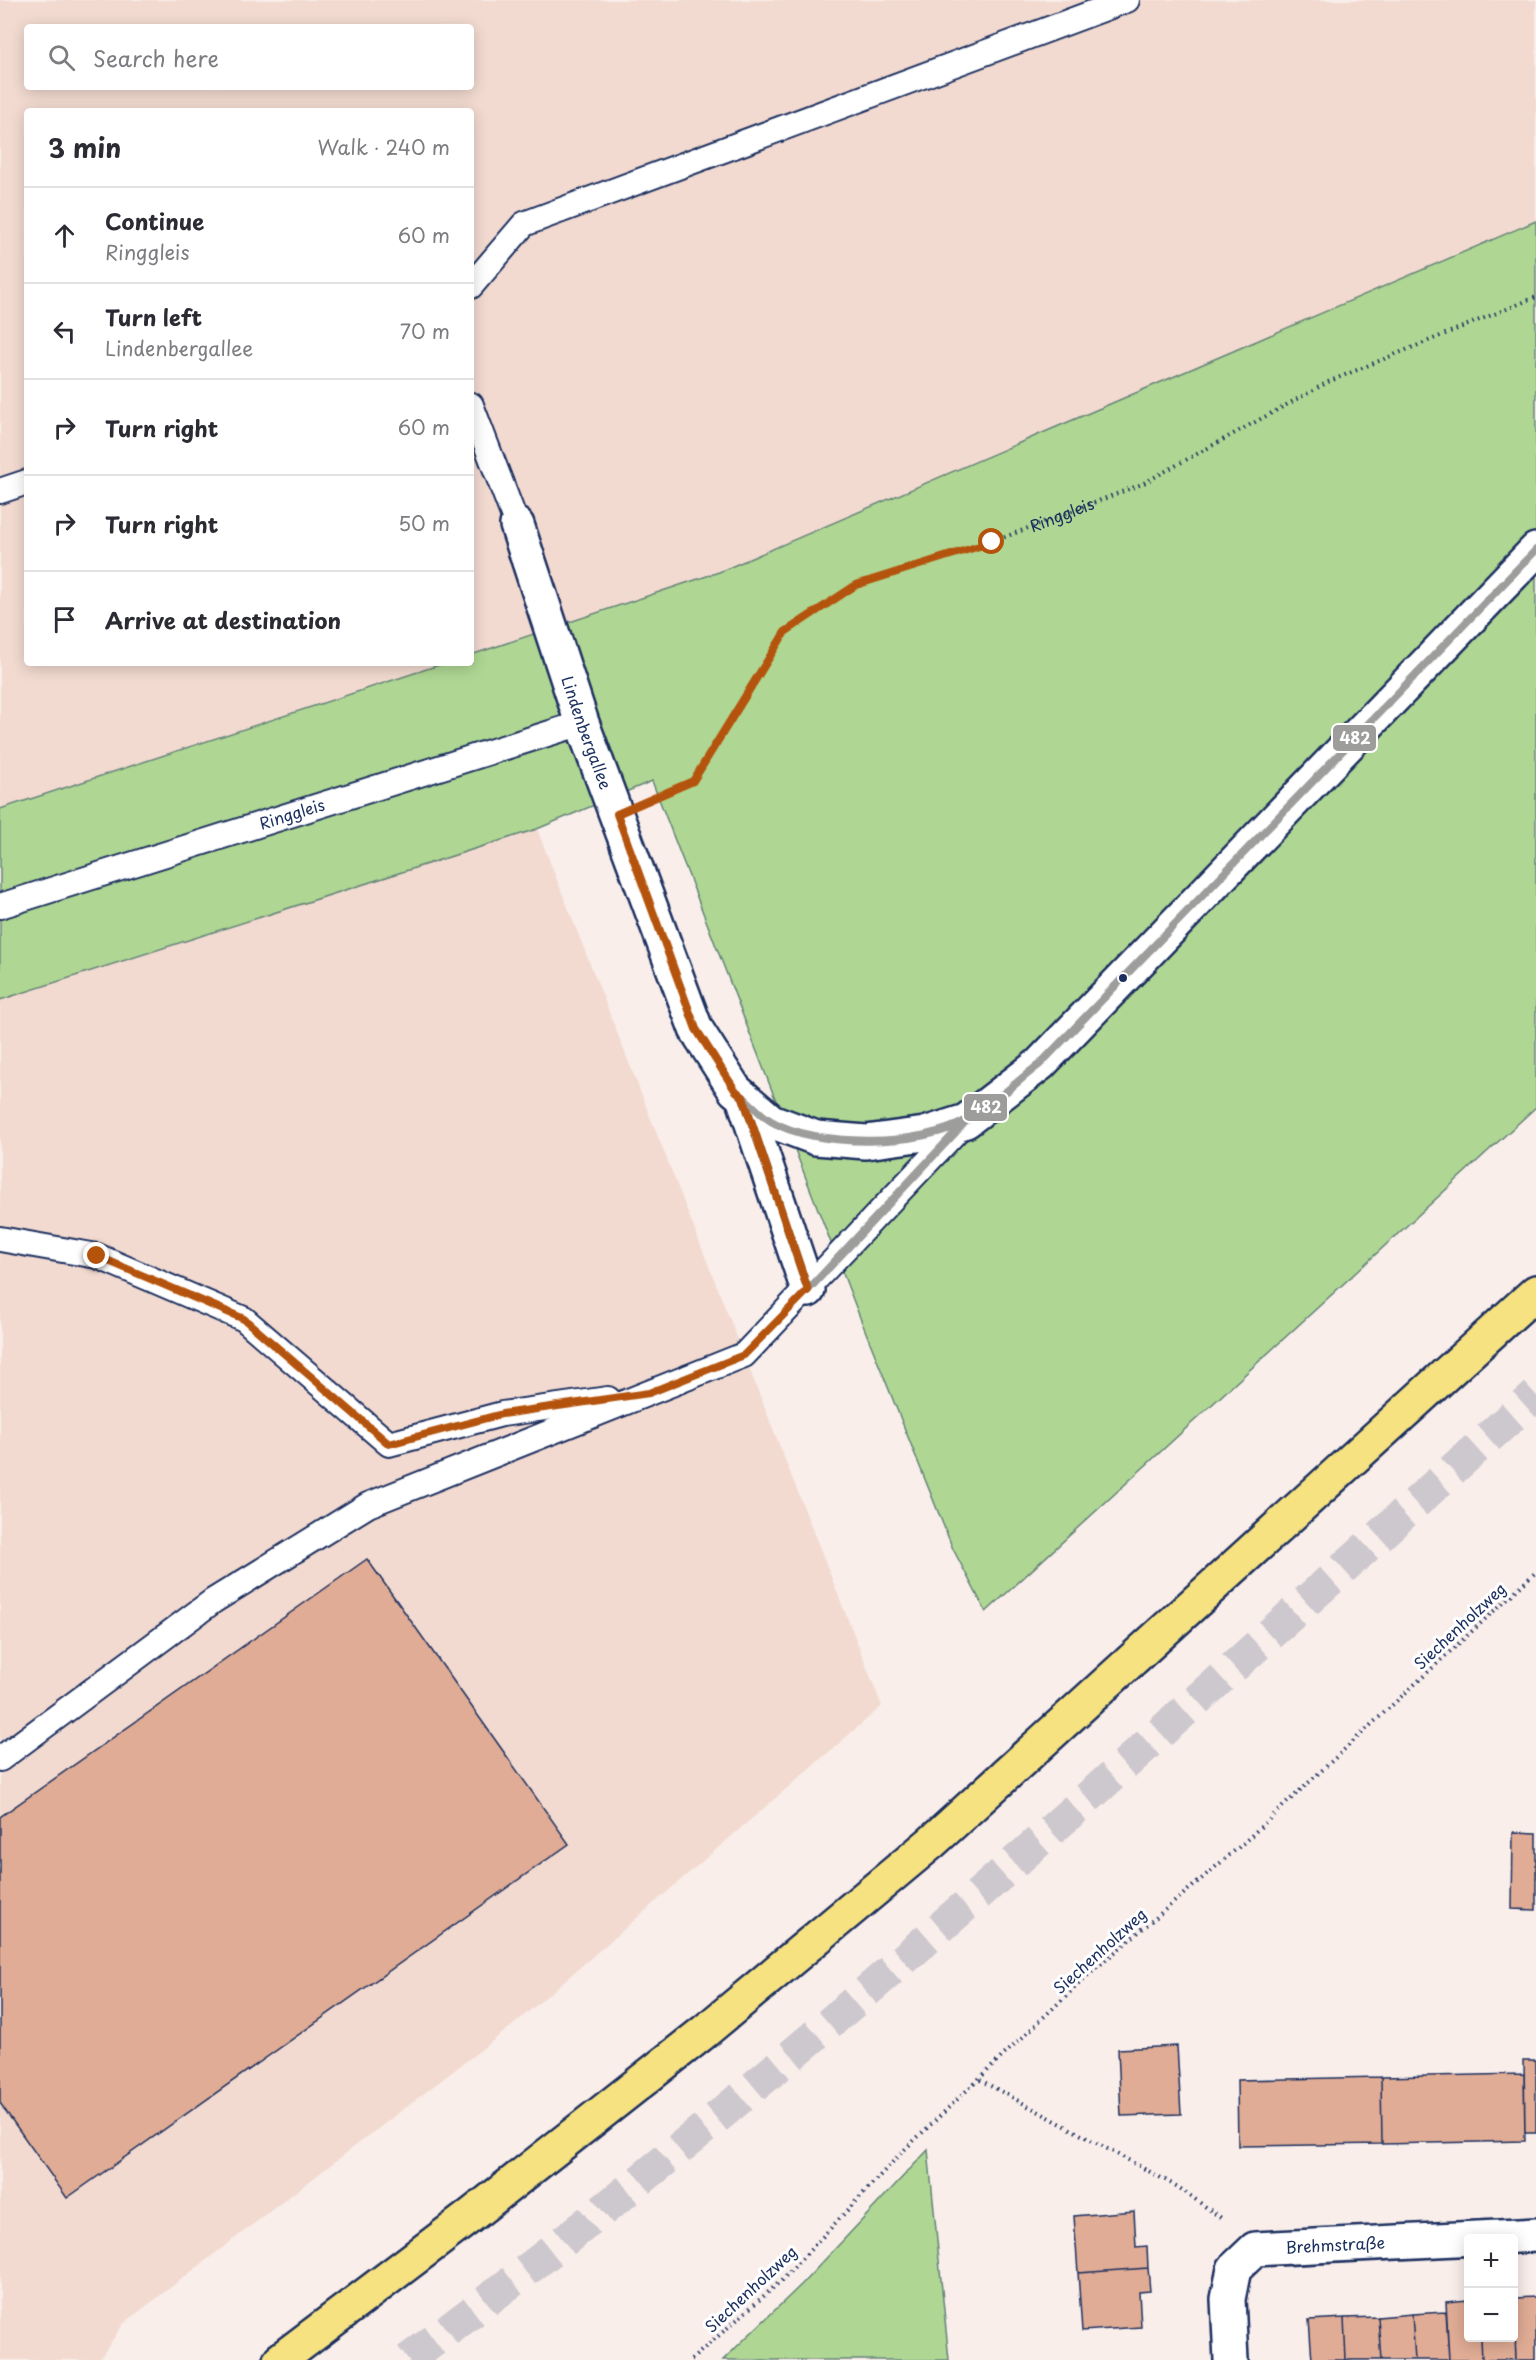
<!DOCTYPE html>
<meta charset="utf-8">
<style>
:root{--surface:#fff;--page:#f2f2f3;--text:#2b2b33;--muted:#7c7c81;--line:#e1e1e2}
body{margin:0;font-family:"Playpen Sans",sans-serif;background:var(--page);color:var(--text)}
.controls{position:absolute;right:18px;bottom:18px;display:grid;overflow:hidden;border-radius:6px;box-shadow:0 3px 15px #0003}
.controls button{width:54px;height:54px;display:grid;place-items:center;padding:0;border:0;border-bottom:2px solid var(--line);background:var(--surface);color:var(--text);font:30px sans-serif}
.stop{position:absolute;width:18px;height:18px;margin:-14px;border:4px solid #b45309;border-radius:50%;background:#fff}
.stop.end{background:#b45309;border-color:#fff;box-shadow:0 2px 6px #0008}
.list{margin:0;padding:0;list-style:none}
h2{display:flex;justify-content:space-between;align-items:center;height:78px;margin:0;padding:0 24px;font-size:26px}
h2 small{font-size:20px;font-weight:400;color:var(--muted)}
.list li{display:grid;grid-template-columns:39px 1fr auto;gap:18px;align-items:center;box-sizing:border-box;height:96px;padding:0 24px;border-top:2px solid var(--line)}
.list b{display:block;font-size:22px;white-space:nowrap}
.list p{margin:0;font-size:20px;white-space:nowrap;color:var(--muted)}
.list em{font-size:20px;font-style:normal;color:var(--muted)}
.icon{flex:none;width:33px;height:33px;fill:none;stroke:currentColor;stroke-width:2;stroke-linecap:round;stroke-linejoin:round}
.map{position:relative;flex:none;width:1536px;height:2360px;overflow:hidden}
.search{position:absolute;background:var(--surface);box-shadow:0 3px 15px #0003;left:24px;top:24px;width:450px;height:66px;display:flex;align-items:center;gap:15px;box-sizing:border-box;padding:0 21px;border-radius:6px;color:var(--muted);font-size:22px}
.panel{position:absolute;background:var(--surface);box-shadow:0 3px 15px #0003;left:24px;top:108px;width:450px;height:558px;border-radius:6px}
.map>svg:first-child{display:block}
</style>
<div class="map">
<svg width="1536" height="2360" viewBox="0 0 1536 2360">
<rect width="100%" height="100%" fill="#f9eeea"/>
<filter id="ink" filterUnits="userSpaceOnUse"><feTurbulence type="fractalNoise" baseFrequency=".0167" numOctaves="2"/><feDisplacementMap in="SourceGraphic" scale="12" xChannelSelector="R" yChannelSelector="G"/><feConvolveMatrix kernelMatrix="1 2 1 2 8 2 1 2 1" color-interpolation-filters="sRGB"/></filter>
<g filter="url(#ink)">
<!-- built -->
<path fill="#f2dad0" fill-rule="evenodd" d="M0 0H1536V221L719 572 471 655V111H27V663H447L0 812ZM27 27H471V87H27Z
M537 829 882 1706 512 2026 123 2324 99 2360H0V1000Z"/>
<!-- green -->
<path fill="#afd793" stroke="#658378" stroke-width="1.5" d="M1536 221V1107L986 1612 953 1549 859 1315 652 781 537 829 0 1000V809L445 663H471V655L719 572Z
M928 2150 949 2360H723L802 2284Z"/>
<!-- building -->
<path fill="#e0ac95" stroke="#1b2f5e" stroke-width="1.5" d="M367 1559 569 1844 67 2198 0 2103V1817Z
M1513 1832 1536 1833V1910L1512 1909Z
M1177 2046 1181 2114 1121 2116 1118 2049Z
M1524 2060H1536V2133H1525Z
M1524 2074 1525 2141 1382 2144 1381 2077Z
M1381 2077 1382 2144 1238 2146 1237 2080Z
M1134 2211 1136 2247 1147 2246 1148 2268 1078 2273 1074 2216Z
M1148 2268 1150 2291 1139 2292 1141 2327 1082 2331 1078 2273Z
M1536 2297V2360H1516L1514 2298Z
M1468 2300V2338H1481L1482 2360H1449L1446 2302Z
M1446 2312 1449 2360H1415L1412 2314Z
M1412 2314 1415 2360H1381L1378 2317Z
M1514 2314 1516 2360H1482L1481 2338H1514Z
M1378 2317 1381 2360H1346L1344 2318Z
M1344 2318 1346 2360H1312L1309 2320Z"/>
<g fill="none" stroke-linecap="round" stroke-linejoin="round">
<!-- highway-tunnel -->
<path stroke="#cdc8ce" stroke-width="33" stroke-dasharray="33 16" stroke-linecap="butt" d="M408 2360C804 2067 1168 1723 1536 1395"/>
<defs>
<g id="lane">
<path d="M471 286 524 224 1127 0"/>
<path d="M471 405 517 525"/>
<path d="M0 491 27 482"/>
<path id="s2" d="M0 906 582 723"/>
<path d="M0 1239 97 1256 244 1319 389 1444 502 1414 608 1399"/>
<path d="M0 1759 213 1601 368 1505 744 1355 965 1122"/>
</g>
<g id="street">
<path id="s3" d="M517 525 582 723 696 1029 735 1090 771 1121 816 1138 866 1142 925 1134 966 1121 1040 1064 1536 550"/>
<path d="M743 1097 808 1290"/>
<path id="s4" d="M1231 2360 1228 2299 1234 2269 1255 2249 1536 2235"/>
</g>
<path id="highway" d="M280 2360 469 2217 704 2032 932 1842 1536 1292"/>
</defs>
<!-- lane casing -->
<use href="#lane" stroke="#1b2f5e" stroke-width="28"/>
<!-- street casing -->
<use href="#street" stroke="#1b2f5e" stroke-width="38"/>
<!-- highway casing -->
<use href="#highway" stroke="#1b2f5e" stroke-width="38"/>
<!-- path -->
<g stroke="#1b2f5e" stroke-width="4" stroke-dasharray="1.5 4.5" stroke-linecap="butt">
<path id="s1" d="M656 797 693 781 785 632 857 585 992 542 1142 484 1330 381 1536 297"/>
<path d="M980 2080 1178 2187 1224 2220"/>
<path d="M691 2360 782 2280 902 2152 1088 1975 1239 1847 1536 1572"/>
</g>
<!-- lane -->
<use href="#lane" stroke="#fff" stroke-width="24"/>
<!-- street -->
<use href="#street" stroke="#fff" stroke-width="33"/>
<!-- highway -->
<use href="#highway" stroke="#f7e281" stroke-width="33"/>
<defs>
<path id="bus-1" d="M743 1097C752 1105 761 1115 771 1121 816 1148 922 1147 967 1120 993 1105 1016 1082 1040 1064L1536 550
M743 1097 808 1290 966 1121"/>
</defs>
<!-- bus-1 casing -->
<use href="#bus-1" stroke="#fff" stroke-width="12"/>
<!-- bus-1 -->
<use href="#bus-1" stroke="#9d9d9c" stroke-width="8"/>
</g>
</g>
<g fill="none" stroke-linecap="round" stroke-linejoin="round" filter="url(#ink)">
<!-- route -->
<path stroke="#b45309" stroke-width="8" d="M97 1256 244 1319 389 1444 502 1414 649 1393 744 1355 808 1290 743 1097 735 1090 696 1029 617 814 693 781 785 632 856 585 992 542"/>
</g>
<!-- markers -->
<circle fill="#1b2f5e" stroke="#fff" stroke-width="2" cx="1123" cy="978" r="5"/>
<g text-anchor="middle" stroke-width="6" stroke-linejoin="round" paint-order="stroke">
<!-- street labels -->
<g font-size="16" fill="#1b2f5e" stroke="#fff">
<text dy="6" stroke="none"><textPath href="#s1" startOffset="518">Ringgleis</textPath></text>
<text dy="6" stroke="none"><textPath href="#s3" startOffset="219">Lindenbergallee</textPath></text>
<text dy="6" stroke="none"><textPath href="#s2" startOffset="306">Ringgleis</textPath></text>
<text transform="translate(1460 1626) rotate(-43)" y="6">Siechenholzweg</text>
<text transform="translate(1100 1951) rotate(-42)" y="6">Siechenholzweg</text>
<text dy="6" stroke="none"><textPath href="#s4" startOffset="201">Brehmstraße</textPath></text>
<text transform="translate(751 2289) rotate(-43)" y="6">Siechenholzweg</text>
</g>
</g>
<g stroke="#fff" stroke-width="2">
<rect x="1332" y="724" width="45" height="28" rx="6" fill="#9d9d9c"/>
<rect x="963" y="1093" width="45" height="29" rx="6" fill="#9d9d9c"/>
</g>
<g font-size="16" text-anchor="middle" font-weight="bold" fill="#fff">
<text x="1355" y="744">482</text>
<text x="986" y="1113">482</text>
</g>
</svg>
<div class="controls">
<button>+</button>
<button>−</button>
</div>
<div class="stop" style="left:992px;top:542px"></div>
<div class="stop end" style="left:97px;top:1256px"></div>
<div class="search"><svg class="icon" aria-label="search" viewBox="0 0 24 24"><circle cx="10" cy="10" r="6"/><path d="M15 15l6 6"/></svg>Search here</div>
<section class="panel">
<h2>3 min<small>Walk · 240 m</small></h2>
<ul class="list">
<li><svg class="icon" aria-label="ahead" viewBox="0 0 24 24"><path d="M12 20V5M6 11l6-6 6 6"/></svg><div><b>Continue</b><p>Ringgleis</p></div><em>60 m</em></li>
<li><svg class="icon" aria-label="left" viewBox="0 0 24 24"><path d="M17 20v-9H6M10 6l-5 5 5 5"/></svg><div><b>Turn left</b><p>Lindenbergallee</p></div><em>70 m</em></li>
<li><svg class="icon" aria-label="right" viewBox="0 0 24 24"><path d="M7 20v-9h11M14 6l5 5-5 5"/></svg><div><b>Turn right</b></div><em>60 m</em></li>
<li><svg class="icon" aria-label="right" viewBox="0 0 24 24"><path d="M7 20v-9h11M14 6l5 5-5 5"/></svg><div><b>Turn right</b></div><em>50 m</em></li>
<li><svg class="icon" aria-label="arrive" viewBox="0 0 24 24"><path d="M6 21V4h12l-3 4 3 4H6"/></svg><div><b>Arrive at destination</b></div></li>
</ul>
</section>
</div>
